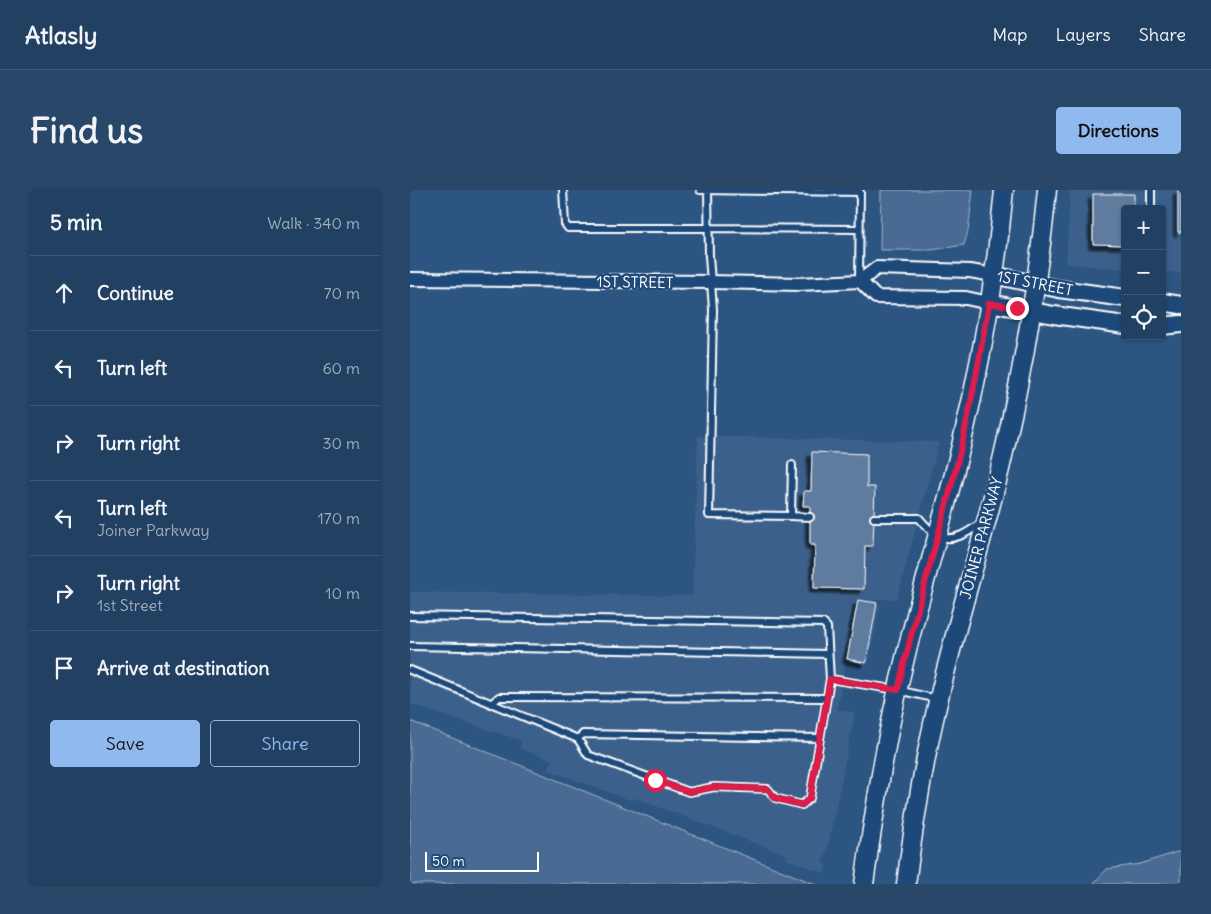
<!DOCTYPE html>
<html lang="en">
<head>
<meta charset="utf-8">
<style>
	:root { --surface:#214062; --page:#294768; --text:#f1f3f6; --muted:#a2afbe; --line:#3e5977; --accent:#90b9f0 }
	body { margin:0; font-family:Delius,sans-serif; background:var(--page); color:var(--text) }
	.controls { position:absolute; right:15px; top:15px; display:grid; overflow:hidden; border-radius:5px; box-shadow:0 1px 4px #0004 }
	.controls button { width:45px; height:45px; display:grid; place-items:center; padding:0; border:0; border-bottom:1px solid var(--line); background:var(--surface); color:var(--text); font:25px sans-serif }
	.scale { position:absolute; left:15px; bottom:12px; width:114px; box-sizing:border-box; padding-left:5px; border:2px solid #fff; border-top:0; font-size:14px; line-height:18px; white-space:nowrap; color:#fff; -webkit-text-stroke:4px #1f4a7a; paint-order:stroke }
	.stop { position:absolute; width:15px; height:15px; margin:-11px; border:4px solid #e11d48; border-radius:50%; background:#fff }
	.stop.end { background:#e11d48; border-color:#fff; box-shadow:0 1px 5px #0008 }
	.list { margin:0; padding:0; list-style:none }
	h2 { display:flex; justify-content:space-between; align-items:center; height:65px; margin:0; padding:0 20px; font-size:21px }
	h2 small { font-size:16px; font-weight:400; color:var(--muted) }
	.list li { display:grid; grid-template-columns:32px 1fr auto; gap:15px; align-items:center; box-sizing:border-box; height:75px; padding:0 20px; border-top:1px solid var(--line) }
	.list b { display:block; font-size:19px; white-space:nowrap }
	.list p { margin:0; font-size:16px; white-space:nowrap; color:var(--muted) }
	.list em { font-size:16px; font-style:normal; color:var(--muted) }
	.actions { display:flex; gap:10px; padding:15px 20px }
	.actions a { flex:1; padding:11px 0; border:1px solid var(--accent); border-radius:5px; text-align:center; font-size:18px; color:var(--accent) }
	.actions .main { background:var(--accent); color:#111 }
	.icon { flex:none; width:28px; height:28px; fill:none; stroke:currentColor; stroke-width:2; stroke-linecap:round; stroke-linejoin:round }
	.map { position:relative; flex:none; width:771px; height:694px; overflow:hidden; border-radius:5px }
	header { display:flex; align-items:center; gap:30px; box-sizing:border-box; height:70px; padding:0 25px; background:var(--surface); border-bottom:1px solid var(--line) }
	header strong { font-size:24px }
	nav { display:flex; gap:28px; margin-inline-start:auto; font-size:18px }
	.intro { display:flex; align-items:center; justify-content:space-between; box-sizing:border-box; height:120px; padding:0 30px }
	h1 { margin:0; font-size:35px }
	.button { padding:12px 22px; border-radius:5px; background:var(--accent); color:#111; font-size:18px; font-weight:700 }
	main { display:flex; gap:30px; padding:0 30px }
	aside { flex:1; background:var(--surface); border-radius:5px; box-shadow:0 1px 4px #0004 }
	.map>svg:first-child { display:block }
</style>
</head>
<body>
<header>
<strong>Atlasly</strong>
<nav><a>Map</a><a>Layers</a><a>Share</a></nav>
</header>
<div class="intro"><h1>Find us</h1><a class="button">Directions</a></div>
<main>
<aside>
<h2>5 min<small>Walk · 340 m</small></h2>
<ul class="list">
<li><svg class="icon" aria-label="ahead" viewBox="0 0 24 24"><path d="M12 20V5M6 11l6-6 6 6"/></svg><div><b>Continue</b></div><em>70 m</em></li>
<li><svg class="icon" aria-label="left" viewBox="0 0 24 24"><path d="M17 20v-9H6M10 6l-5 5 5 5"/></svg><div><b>Turn left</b></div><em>60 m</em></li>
<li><svg class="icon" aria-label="right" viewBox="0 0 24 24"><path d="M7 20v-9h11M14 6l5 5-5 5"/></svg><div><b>Turn right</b></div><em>30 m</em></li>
<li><svg class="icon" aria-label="left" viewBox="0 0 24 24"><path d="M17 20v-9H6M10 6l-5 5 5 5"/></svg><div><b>Turn left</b><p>Joiner Parkway</p></div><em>170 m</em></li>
<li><svg class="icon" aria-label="right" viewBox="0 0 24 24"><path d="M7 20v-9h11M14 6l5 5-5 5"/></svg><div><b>Turn right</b><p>1st Street</p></div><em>10 m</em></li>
<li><svg class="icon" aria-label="arrive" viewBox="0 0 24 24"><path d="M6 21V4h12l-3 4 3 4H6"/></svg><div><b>Arrive at destination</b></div></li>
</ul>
<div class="actions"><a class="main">Save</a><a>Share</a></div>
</aside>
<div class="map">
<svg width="771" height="694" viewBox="0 0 771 694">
	<defs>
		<filter id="shadow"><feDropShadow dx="-4.5" dy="4.5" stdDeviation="1" flood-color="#0009"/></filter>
	</defs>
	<rect width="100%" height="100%" fill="#2c5582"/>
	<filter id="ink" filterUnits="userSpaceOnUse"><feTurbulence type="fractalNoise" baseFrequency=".02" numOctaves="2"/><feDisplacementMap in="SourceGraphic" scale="10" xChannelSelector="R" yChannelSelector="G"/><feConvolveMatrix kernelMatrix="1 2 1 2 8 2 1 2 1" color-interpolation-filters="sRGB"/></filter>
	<g filter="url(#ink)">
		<!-- built -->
		<path fill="#3b618b" d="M660,0H771V83L752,82V19H715V79L656,74Z
			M288,246L529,252L487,409H467L466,415L470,416L458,475L436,471L427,519L445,523L417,661L412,673L417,675L414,683L376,669L377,665L224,608L222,611L138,580L142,570L109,558L112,551L0,514V402L282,406Z"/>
		<!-- green -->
		<path fill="#486b92" stroke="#a4b5c8" d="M471,0H563L558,41L554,55L521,60H470Z
			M0,531L405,694H0Z
			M767,662L771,663V694H683L697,679L730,674Z"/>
		<!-- building -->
		<path fill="#5e7c9f" stroke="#fff" filter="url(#shadow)" d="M768,0H771V42H768Z
			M683,4H724V19H715V55L683,54Z
			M402,262L457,264V297H465L463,356H455L454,399L404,398L405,355H400V316H393L394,301H401Z
			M448,410L467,413L456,473L437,469Z"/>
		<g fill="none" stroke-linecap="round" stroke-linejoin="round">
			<!-- service casing -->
			<g stroke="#fff" stroke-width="10">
				<path id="service" d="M153,0L155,34L158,38H298L449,39
					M290,0L450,2L449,90
					M298,0L299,66L303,119L299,325L381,326L382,275
					M741,19V0
					M381,326L400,327
					M464,328H509C514,334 520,341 527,345C542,354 559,342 571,333
					M0,426L413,433L417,437L420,489L400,608L392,615L365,608L358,599L304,597L279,602L178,565L168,549L0,480
					M0,456L418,464
					M420,489L488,500L527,509
					M81,514L89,507L416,508
					M168,549L173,544L410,548"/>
			</g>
			<!-- minor casing -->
			<g stroke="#fff" stroke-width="16">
				<path id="minor" d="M0,89L300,92L389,94L450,91L467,78L560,81L583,85
					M450,91L466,107L556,108L579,113"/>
			</g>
			<!-- tertiary casing -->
			<g stroke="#fff" stroke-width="20">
				<path id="tertiary" d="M583,85L649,99L715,108
					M752,112L771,115
					M579,113L644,125L715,135
					M752,136L771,134"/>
			</g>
			<!-- secondary casing -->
			<g stroke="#fff" stroke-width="21">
				<path id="secondary" d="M454,694C465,617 477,540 496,464C513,395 534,326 551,256C571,174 586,85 594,0
					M496,694C504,632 514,569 529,508C547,431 571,356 590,279C612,187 628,94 637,0"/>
			</g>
			<!-- service -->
			<use href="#service" stroke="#1f4a7a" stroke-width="6"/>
			<!-- minor -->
			<use href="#minor" stroke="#1f4a7a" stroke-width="12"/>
			<!-- tertiary -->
			<use href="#tertiary" stroke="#1f4a7a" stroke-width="16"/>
			<!-- secondary -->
			<use href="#secondary" stroke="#1f4a7a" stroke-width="18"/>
		</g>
	</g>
	<g fill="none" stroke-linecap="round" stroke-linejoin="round" filter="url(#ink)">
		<!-- route -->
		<path stroke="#e11d48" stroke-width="6" d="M245,590L279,602L304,597L358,599L365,608L392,615L400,608L420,489L488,500C506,419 531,339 551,258C562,210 571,161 579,113L607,118"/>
	</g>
	<g text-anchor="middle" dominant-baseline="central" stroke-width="5" stroke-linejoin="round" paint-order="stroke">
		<!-- street labels -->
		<g font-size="15" fill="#fff" stroke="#1f4a7a">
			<text transform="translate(225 92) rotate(1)">1ST STREET</text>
			<text transform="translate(625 93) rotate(11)">1ST STREET</text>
			<text transform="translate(571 348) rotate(-75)">JOINER PARKWAY</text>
		</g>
	</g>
</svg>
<div class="controls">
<button>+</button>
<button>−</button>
<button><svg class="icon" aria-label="locate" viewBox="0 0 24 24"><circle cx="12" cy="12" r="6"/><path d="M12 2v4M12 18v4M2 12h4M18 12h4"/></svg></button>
</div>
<div class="scale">50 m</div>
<div class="stop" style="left:245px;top:590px"></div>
<div class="stop end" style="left:607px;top:118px"></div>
</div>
</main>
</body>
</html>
